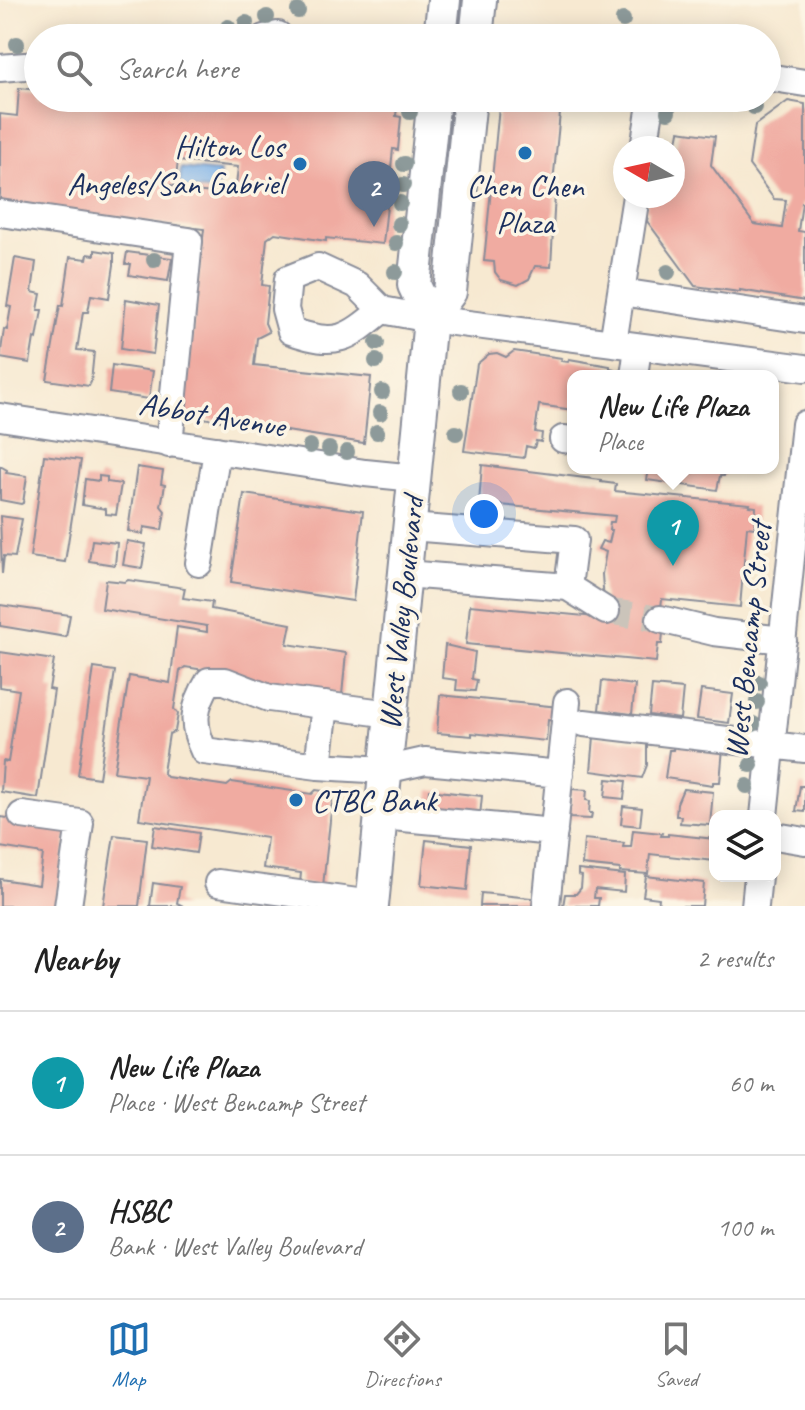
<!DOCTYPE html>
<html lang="en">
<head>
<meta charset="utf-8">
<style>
	:root { --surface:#fff; --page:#f6f6f6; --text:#222; --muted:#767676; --line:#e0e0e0; --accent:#1f6fb2 }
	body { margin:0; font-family:Caveat,sans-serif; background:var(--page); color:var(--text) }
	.controls { position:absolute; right:24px; bottom:24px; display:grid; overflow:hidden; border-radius:16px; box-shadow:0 4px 20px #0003 }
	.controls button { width:72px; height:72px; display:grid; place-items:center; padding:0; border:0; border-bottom:2px solid var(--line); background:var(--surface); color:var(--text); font:40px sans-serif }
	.compass { position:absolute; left:613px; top:136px; width:72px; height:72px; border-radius:50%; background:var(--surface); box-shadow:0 4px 20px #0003; rotate:279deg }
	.you { position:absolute; left:484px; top:514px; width:28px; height:28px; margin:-20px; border:6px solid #fff; border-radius:50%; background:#1a73e8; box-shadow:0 0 0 12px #1a73e833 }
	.badge { display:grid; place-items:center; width:52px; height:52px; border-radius:50%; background:var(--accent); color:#fff; font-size:26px; font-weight:700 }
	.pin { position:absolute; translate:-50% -66px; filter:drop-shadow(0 2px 4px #0008) }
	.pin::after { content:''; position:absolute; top:42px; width:28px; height:24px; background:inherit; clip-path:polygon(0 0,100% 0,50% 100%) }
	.popup { position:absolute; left:567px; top:370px; width:212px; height:104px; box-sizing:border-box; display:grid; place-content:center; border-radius:16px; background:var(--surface); filter:drop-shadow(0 2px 6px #0005); font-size:26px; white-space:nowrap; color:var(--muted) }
	.popup b { font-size:30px; color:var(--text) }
	.popup::after { content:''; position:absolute; left:50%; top:100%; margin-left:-16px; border:16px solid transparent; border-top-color:var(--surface) }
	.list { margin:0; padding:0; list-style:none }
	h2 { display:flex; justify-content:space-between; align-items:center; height:104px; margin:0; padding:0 32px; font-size:34px }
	h2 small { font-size:26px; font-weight:400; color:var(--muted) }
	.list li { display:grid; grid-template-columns:52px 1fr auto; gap:24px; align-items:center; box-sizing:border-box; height:144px; padding:0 32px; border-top:2px solid var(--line) }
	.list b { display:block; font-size:30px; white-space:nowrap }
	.list p { margin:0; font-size:26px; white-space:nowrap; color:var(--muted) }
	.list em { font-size:26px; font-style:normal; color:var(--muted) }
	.icon { flex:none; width:44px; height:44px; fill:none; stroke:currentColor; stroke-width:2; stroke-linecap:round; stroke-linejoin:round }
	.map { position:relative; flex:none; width:805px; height:906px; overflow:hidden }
	.search { position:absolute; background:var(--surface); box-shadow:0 4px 20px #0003; left:24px; right:24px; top:24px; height:88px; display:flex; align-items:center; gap:20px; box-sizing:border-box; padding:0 28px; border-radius:44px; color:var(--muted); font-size:30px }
	.sheet { height:392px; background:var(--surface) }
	nav { display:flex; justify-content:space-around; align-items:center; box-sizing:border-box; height:112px; border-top:2px solid var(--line); background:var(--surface); font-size:22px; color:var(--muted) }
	nav a { display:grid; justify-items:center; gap:4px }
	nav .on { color:var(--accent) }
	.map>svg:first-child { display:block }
</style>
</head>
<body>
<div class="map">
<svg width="805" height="906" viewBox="0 0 805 906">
	<rect width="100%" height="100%" fill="#fcf5e5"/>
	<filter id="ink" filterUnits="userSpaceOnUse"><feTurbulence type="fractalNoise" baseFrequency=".0125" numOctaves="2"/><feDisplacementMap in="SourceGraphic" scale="16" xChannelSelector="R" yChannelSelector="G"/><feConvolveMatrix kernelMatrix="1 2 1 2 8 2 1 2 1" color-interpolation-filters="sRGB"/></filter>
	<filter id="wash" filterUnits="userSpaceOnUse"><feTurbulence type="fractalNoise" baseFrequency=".006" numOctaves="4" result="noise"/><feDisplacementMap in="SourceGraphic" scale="32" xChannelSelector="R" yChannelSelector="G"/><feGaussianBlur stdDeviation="1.8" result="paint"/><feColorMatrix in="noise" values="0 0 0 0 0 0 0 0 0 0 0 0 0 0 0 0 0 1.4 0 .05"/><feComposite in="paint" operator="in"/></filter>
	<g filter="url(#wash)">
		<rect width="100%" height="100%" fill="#f7e9d1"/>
		<!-- water -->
		<path fill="#7ab0e9" stroke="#4a70a4" stroke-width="2" d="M181,168L220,172L217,191L179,188Z"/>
		<g id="blocks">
			<!-- building -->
			<path fill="#f0aba1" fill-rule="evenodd" d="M19,88L38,90V98H110V101L126,98H398L396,116L401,117L398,150L393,149L383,244L326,238V241L275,233L267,239L262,285L269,286L265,323L269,332L257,338L254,365L371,377L364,443L183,415L204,229L0,204V114L17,116ZM178,161L238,167L235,195L171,189V185L175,186Z
				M514,98H547L551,113H560L552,193H555L551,267L535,266L529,279L518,285L501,280L495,272L494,262L484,261L499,107L510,109Z
				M788,101L805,104V203H802L798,231L805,232V301L740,290V292L695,286L647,221L649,210H646L648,199H650L651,196H673V164L679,131L715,136L711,165L754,224L782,228L786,200L774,199L749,165L755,125Z
				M95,250L114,253V265L109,298L91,295L88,312H83L77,350L94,352L91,382L89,386L47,380L60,305L63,306L70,257L87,259L88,254L95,255Z
				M127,252L172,258L168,281L129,275L131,264H125Z
				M15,258L36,262L32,292L41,294L38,310H42L37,339L34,338L30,363L0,358L4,329L7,330L11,307L7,306Z
				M126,299L159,305L153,354L121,349Z
				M514,351L562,358L561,361L568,362L569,359L610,366V368L614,369L613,372L619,373V376H573V410L539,405L535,432L542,433L541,442L536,441L534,448L526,446L524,458L464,451L477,364L489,354L497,353L506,357Z
				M112,365L153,371L149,399L109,393Z
				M44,455L81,460L65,562L30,557Z
				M482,465L601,480V482L616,484L615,491L750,504L749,506L756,507L755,528L747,527L740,607L662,599L658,632H663L662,644H658L656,662L466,644L470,605L605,618L602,574L606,552L598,549L602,541L609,543L612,530H609L610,522H614L615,516L479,503Z
				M0,466L7,470L6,473L27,476L23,503L21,504L0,500Z
				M137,467L163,471L161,484L165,485L161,506L165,511L162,530L144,527L143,534L128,531Z
				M649,468H726L724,476H720L717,490L647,480Z
				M99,476L107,477V482L121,484L116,515L106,514V509L82,505L85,479L99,481Z
				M244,494L363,511L353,601L231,582Z
				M0,516L22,519L15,557L4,556L2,574Z
				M92,540L117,543L115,565L89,561Z
				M127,541L146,544L142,568L123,565Z
				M106,580L125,582L128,580L185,588L183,598L212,602L211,609L291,624L287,644L346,653L342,695L248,681L244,676L185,667L180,671L174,709L178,714L175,731L169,734L163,772L167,777L227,786L232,782L312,794L316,790L330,792L332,802L323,886L300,883L301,873L263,868L267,838L139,819L146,776L114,772L129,676L170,683L177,627L207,632V626L102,609Z
				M0,605L70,615L66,637L0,626Z
				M445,645L475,652L472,679L477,680L475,691L456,690L457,680L442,678Z
				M0,652L54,660L49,689L54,690L38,798L1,792L3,761L8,762L19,690L0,687Z
				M94,668L115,671L99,778L78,775Z
				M602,681L635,685L632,714L599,710Z
				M652,686L683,689L680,719L649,715Z
				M701,690L733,694L729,723L697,719Z
				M440,695L559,707L557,721L548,720L546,741L472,733V736L437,733Z
				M594,737L647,742V765L642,778L591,771Z
				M674,744L723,748L720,782H713V785L665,778L669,750H673Z
				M607,779L626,781L624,799L605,797Z
				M800,786H805V812L796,811Z
				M572,789L587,790L586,800L590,801L589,813H592L591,819L569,818Z
				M683,789L713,792L710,825L680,823L681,816H676L677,803Z
				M429,790L482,796L480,816L427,811Z
				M623,806L642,808L640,826L621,824Z
				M1,817L68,827L56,906H0V879L39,885L43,854L0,847Z
				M155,826L199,833L196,853L152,846Z
				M633,830L662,833L661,836H668V834L715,839L714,861L650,854L648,874L620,872V869L582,865L584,839L624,843L623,847H631Z
				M114,835L147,839L139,906H103Z
				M426,840L471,845L467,890L421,885Z
				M578,870L625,875L624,892L595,889L594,898H599L598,906H563L565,894H576L581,888L582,876L578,875Z
				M646,876L704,883L702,906H658L659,898L643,896Z
				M153,883L180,887L177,903L183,906H150Z
				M481,893L540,899L539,906H480Z"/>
		</g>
	</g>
	<g filter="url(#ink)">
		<use href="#blocks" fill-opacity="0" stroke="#898c98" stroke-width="2"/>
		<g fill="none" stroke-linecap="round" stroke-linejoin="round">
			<!-- minor-tunnel -->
			<path stroke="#cbc4ba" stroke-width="26" stroke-dasharray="26 13" stroke-linecap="butt" d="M606,611L660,619"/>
			<!-- minor casing -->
			<g stroke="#898c98" stroke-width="30">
				<path id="minor" d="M264,38L278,35
					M0,68L38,65
					M767,77L805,83
					M644,148L652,98
					M0,213L189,241L169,444
					M621,292L805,320
					M382,310C347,339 337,347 291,331L285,309L288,279L318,267L357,285L382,310L430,319L805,368
					M613,343L636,196
					M634,376L638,348
					M0,417L365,473L415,478
					M563,439L573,440
					M199,563L217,450
					M405,574L568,587L574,540L410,527
					M568,587L606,611
					M660,619L714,632L783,640
					M391,714L269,698L225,681H209C193,707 191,724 204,751L318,766L385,770L425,761L560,774
					M584,723L805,749
					M318,766L325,705
					M22,815L80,823L68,906
					M381,816L554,832
					M764,816L805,424
					M775,836L805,841
					M218,883L372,904
					M546,906L567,702
					M755,906L758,876"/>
			</g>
			<!-- major casing -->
			<g stroke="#898c98" stroke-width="36">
				<path id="major" d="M440,38L444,0
					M476,38L480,0
					M430,319L450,292L470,98
					M372,906L430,319L414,285L434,98"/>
			</g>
			<!-- minor -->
			<use href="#minor" stroke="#fff" stroke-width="26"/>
			<!-- major -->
			<use href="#major" stroke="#fff" stroke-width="32"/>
		</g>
		<!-- trees -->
		<g fill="#8d9a9a">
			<circle cx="298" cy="11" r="8"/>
			<circle cx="267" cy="17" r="8"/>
			<circle cx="623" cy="20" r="8"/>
			<circle cx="246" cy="23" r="8"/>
			<circle cx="228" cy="27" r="8"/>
			<circle cx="17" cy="44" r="8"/>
			<circle cx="754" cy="107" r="8"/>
			<circle cx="410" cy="112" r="8"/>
			<circle cx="668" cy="112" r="8"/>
			<circle cx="404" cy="164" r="8"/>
			<circle cx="403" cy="185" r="8"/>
			<circle cx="400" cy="203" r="8"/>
			<circle cx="399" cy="224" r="8"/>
			<circle cx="396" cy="243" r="8"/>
			<circle cx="154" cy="260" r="8"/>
			<circle cx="395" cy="272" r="8"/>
			<circle cx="668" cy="272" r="8"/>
			<circle cx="377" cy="343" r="8"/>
			<circle cx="376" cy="361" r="8"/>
			<circle cx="461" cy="391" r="8"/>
			<circle cx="382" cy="392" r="8"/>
			<circle cx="380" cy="413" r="8"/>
			<circle cx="377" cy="432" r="8"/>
			<circle cx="456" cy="433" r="8"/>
			<circle cx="310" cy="446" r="8"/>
			<circle cx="329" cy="449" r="8"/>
			<circle cx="347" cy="452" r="8"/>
			<circle cx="759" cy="683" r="8"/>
			<circle cx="757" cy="702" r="8"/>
			<circle cx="753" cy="724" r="8"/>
			<circle cx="751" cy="765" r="8"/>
			<circle cx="747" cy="786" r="8"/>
		</g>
	</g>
	<!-- markers -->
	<g fill="#1f6fb2" stroke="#fcf5e5" stroke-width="3">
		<circle cx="525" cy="153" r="8"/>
		<circle cx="300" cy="164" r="8"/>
		<circle cx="296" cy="800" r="8"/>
	</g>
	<g text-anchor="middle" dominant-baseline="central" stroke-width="7" stroke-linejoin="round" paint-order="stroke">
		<!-- poi labels -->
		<g font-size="32" fill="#1b2f5e" stroke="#fcf5e5" text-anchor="end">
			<text x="284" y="146">Hilton Los<tspan x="284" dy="37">Angeles/San Gabriel</tspan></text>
			<text x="525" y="185" text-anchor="middle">Chen Chen<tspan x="525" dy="37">Plaza</tspan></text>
			<text x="312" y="800" text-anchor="start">CTBC Bank</text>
		</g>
		<!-- street labels -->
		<g font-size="32" fill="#1b2f5e" stroke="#fcf5e5">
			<text transform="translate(212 415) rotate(9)">Abbot Avenue</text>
			<text transform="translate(401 613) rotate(-84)">West Valley Boulevard</text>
			<text transform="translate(748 640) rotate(-84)">West Bencamp Street</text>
		</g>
	</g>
</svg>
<div class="controls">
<button><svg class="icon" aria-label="layers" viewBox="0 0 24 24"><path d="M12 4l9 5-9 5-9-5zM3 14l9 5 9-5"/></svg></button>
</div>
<svg class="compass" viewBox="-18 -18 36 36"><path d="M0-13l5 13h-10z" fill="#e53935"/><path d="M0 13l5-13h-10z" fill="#767676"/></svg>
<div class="you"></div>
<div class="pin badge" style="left:673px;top:566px;background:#0f9aa8">1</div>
<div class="popup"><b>New Life Plaza</b>Place</div>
<div class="pin badge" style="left:374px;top:227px;background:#5c6f8a">2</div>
<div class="search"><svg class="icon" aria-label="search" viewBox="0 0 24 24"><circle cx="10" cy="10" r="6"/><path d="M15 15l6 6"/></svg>Search here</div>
</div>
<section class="sheet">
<h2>Nearby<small>2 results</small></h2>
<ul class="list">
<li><span class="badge" style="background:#0f9aa8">1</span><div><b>New Life Plaza</b><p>Place · West Bencamp Street</p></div><em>60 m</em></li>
<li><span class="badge" style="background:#5c6f8a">2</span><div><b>HSBC</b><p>Bank · West Valley Boulevard</p></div><em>100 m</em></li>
</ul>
</section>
<nav>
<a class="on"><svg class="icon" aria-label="map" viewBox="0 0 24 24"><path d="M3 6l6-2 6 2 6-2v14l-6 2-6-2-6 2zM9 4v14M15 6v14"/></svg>Map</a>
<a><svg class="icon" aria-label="directions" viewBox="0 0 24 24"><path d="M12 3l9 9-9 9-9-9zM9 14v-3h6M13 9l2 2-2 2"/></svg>Directions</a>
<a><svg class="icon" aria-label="saved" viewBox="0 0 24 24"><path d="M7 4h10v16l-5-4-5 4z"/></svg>Saved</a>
</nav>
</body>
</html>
